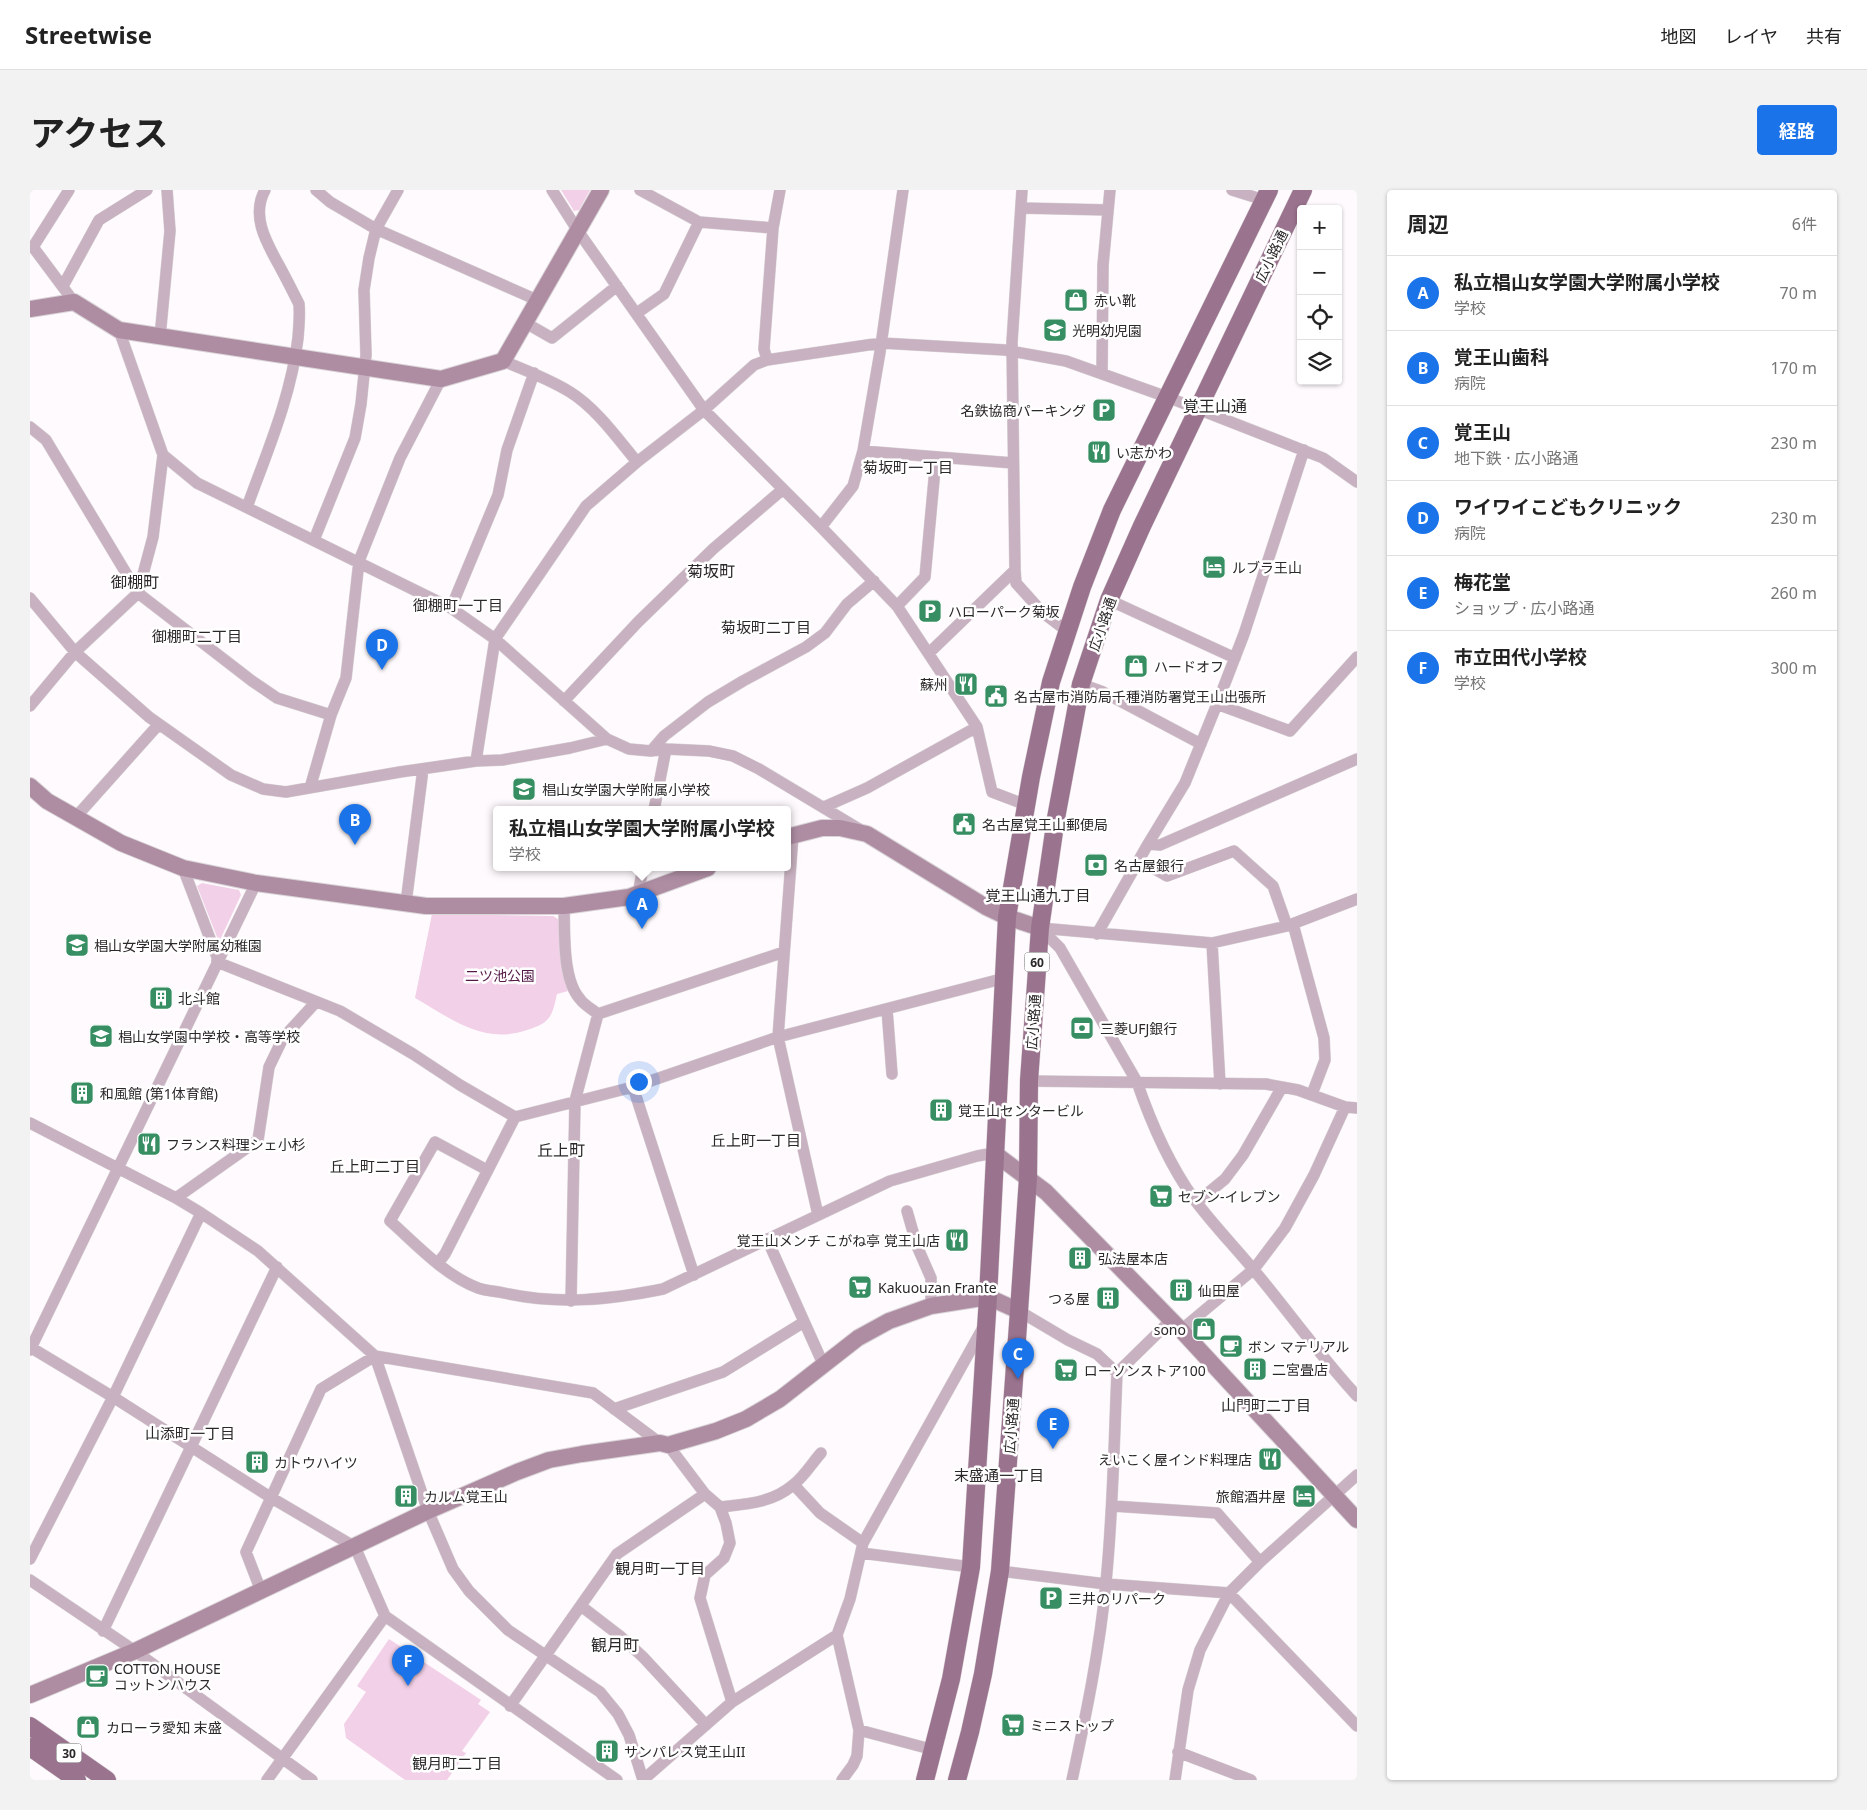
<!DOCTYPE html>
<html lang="ja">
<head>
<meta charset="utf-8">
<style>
	:root { --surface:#fff; --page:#f2f2f2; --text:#222; --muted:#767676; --line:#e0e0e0; --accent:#1a73e8 }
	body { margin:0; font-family:"Noto Sans","Noto Sans JP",sans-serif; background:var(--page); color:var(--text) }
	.controls { position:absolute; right:15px; top:15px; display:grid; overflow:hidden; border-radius:5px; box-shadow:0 1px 4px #0004 }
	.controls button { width:45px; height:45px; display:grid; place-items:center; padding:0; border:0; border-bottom:1px solid var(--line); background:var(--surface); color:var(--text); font:25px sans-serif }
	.you { position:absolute; left:608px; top:891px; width:18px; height:18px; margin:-12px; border:4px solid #fff; border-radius:50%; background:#1a73e8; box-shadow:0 0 0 8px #1a73e833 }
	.badge { display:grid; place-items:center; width:32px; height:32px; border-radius:50%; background:var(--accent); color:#fff; font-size:16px; font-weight:700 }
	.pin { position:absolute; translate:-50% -41px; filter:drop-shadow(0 1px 2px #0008) }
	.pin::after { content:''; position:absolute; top:26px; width:18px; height:15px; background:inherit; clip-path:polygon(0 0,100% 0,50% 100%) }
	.popup { position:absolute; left:463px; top:616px; width:298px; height:65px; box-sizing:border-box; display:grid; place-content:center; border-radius:5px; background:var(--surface); filter:drop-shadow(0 1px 4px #0005); font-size:16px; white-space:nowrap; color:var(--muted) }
	.popup b { font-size:19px; color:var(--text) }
	.popup::after { content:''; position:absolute; left:50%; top:100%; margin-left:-10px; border:10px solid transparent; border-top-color:var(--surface) }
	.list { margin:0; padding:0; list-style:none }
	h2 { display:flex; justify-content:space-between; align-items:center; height:65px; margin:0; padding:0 20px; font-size:21px }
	h2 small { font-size:16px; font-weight:400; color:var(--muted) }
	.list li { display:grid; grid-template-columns:32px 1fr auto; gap:15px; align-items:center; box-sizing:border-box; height:75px; padding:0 20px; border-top:1px solid var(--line) }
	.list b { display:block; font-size:19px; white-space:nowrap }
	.list p { margin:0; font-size:16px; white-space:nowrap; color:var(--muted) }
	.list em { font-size:16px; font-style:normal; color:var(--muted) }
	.icon { flex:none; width:28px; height:28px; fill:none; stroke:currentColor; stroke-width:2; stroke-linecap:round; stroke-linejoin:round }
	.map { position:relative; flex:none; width:1327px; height:1590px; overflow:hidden; border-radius:5px }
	header { display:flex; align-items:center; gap:30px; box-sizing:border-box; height:70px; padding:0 25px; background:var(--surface); border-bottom:1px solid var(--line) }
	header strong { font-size:24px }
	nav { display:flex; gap:28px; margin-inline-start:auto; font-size:18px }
	.intro { display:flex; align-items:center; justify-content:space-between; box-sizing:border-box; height:120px; padding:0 30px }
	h1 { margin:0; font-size:35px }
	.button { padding:12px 22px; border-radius:5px; background:var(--accent); color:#fff; font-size:18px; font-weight:700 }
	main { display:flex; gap:30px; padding:0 30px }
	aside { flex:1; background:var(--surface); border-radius:5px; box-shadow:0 1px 4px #0004 }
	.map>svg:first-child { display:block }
</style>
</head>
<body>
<header>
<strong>Streetwise</strong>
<nav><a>地図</a><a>レイヤ</a><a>共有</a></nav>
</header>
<div class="intro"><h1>アクセス</h1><a class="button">経路</a></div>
<main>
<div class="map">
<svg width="1327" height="1590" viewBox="0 0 1327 1590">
	<rect width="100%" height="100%" fill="#fffafd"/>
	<!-- green -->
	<path fill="#f2d0e7" d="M531,0H560L549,20L544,21Z
		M172,693L209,700L211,705L189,752L167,696Z
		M402,724L523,726L528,729L530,737L532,782L538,801L527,804C522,827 520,833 497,840C453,855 422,829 385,808Z
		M359,1449L451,1510L448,1514L460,1522L432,1561L436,1563L417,1590H375L316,1548L314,1534L336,1502L327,1496Z"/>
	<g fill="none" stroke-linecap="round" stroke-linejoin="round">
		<!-- street casing -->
		<g stroke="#d9d4d7" stroke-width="12">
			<path id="street" d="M286,0L300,12L346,39L507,110
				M522,0L548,41L674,220L791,337L867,416L947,537L962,602L996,615
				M610,0L669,32L743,38
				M1202,0L1234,10
				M991,18L1078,20
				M0,57H3L44,112
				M3,57L39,0
				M33,96L69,30L117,0
				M607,123L634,104L669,32
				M494,132L522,148L587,96
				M89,140L133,265L167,293L421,418L465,449L577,549L599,559L621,561L636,559L679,561L703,566L729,579L829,639
				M130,147L140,41L137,0
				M737,170L734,159L743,38L750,0
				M473,171C495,180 519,189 540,202C566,218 588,249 607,272
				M1072,183L1073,75L1080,0
				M0,237L16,250L108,403L222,491L247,508L301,525
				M833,261L983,273
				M217,317C237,262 261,207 268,148C269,136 270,125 269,114C263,102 257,90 251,79C238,55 220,27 235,0
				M791,337L823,296L833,261L850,162L873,0
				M284,350L325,248L331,214L336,165L334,100L339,68L346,39L368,0
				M985,380L986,393L1012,422L1037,441
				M0,408L45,462L119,527L201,585L233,599L256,602L370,582L446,571L472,570L540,558L577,549
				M1079,410L1205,468
				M867,416L895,387L906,268
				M421,418L468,305L477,260L504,183
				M899,463L985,380L982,152L992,0
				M1051,494L1073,502L1171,554
				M534,511L608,432L683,359L752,300
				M1187,514L1260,541L1327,467
				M0,516L45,462L108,403L123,347L133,265
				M621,561L634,546L678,512L713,491L776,457L795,443L817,414L844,391
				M446,571L465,449L556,316L607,272L674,220L724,175L737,170L851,153L975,160L1036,171L1137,207L1293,268L1327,292
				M280,598L301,525L316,488L329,371L370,268L411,189
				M794,617L837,598L947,537
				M624,620L636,559
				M45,628L129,534
				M763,645L748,847L788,1025
				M1118,654L1130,655L1327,569
				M1109,670L1137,686L1204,661L1243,696L1257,736
				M153,678L187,767V772L310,821L383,864L430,895L485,927L603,897L748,847L975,788
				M608,704L613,678
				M376,713L393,579
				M534,716C535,742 532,789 550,809C554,815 562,819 568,824
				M1263,734L1294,848L1295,870L1282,904
				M1010,738L1030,758L1107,892C1121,933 1139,974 1164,1009C1184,1036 1207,1059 1228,1085C1261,1125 1292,1168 1327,1206
				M1010,738L1182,753L1257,736L1327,709
				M1067,744L1118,654L1155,593L1187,514L1214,444L1274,260
				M1182,753L1190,894
				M857,819L862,884
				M999,891L1236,894L1268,900L1315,917L1327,918
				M603,897L664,1085
				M0,933L146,1008L171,1023L228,1061L345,1166L398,1321L423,1379L439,1401L478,1440L570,1502L588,1524L599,1545L613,1590
				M457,980L405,952L360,1031C386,1054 414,1085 448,1098C456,1101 465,1101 474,1103C529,1115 578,1110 633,1099L860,991L947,966L964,963
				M146,1008L228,950L239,877L253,848L286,812
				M1167,1012L1195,989L1213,965L1252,897
				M877,1021L887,1056L901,1088V1116
				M737,1049L794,1176
				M408,1073L415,1064L485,927
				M541,1111L545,911L568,824L754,762
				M989,1121L1038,1150L1067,1164L1087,1183
				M1151,1140L1224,1079L1255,1038L1284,985L1315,917
				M0,1157L83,1207L240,1307L325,1357L355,1426L587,1590
				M0,1160L226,693
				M584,1219L693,1182L774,1132
				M638,1255L675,1304L690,1317L696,1333L700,1353L694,1368L675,1385L670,1408L702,1512
				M764,1295L790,1323L833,1353
				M1083,1316L1187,1323L1230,1372
				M690,1317C717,1314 742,1313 763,1295C774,1287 782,1273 791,1263
				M831,1363L941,1377
				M0,1369L83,1207L171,1023
				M970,1381L1076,1394L1199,1403L1327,1536
				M0,1390L105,1461L282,1590
				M231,1401L216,1362L291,1199L345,1166L563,1203L630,1253
				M551,1416L590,1446L613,1467L676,1535
				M73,1441L247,1077
				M480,1516L587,1364L675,1304
				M829,1540L904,1560
				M1148,1562L1221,1590
				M237,1590L355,1426
				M613,1590L702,1512L807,1445
				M812,1590L823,1575L827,1566L829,1540L807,1445L820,1409L833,1353L954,1136
				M1042,1590C1056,1525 1070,1458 1076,1392C1083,1322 1084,1253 1087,1183L1141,1130
				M1145,1590L1158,1500L1170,1460L1199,1403L1230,1372L1327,1285"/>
		</g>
		<!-- secondary casing -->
		<g stroke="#d9d4d7" stroke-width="18">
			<path id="secondary" d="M0,119L44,112L89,140L411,189L473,171L571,0
				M0,596L17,611L91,653L153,678L226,693L396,716H534L599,707L678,678
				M757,647L792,638H810L837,644L956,717L977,727L1010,738
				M964,963L1016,1002L1151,1140L1327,1330
				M0,1505L105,1461L398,1321L487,1282L519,1270L552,1264L630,1253L638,1255L686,1241L716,1229L750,1209L828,1148L859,1131L901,1116L958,1107L989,1121"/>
		</g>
		<!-- primary casing -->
		<g stroke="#d9d4d7" stroke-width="19">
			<path id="primary" d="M0,1536L77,1590
				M0,1557L47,1590
				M895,1590L921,1489L941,1377L958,1107L977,727L1001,587L1021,492L1052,397L1082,320L1239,0
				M927,1590L940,1542L953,1484L970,1381L989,1121L998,988L999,891L1010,738L1026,628L1051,494L1079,410L1112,336L1273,0"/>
		</g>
		<!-- street -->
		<use href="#street" stroke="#c8b1c0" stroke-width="11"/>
		<!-- secondary -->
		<use href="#secondary" stroke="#ae8da3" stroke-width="16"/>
		<!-- primary -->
		<use href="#primary" stroke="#9a738e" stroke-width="18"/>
	</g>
	<!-- icons -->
	<defs>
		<g id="shop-square" transform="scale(1.25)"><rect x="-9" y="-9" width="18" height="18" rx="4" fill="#378e62" stroke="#fff"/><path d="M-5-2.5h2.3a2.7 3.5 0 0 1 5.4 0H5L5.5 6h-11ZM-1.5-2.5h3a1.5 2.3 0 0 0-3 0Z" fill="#fff"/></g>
		<g id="school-square" transform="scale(1.25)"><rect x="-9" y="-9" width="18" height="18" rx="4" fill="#378e62" stroke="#fff"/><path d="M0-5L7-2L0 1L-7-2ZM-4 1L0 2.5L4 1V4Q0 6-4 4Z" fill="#fff"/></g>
		<g id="parking-square" transform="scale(1.25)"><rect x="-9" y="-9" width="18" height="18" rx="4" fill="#378e62" stroke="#fff"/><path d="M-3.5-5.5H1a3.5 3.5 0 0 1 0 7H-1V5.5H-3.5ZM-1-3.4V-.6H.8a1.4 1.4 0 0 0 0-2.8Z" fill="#fff"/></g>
		<g id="restaurant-square" transform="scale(1.25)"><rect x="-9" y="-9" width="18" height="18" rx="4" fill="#378e62" stroke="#fff"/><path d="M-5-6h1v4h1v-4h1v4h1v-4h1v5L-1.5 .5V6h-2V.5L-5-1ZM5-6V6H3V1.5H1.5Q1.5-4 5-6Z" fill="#fff"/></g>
		<g id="hotel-square" transform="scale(1.25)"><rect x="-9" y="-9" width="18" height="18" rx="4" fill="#378e62" stroke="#fff"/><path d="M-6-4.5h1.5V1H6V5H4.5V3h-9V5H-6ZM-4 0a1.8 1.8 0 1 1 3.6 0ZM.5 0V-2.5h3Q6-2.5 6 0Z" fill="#fff"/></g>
		<g id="civic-square" transform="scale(1.25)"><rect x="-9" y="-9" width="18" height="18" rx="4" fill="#378e62" stroke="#fff"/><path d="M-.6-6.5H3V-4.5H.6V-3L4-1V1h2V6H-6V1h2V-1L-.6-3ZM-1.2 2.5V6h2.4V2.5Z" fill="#fff"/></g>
		<g id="bank-square" transform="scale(1.25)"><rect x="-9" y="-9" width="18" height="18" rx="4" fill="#378e62" stroke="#fff"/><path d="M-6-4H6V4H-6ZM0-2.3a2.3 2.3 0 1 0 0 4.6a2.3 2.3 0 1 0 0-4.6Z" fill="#fff"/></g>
		<g id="building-square" transform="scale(1.25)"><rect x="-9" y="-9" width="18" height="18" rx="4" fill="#378e62" stroke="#fff"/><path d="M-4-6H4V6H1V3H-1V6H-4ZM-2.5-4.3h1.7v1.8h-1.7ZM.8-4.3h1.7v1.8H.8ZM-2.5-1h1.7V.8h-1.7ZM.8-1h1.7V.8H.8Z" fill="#fff"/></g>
		<g id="supermarket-square" transform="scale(1.25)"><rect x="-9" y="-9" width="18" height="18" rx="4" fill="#378e62" stroke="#fff"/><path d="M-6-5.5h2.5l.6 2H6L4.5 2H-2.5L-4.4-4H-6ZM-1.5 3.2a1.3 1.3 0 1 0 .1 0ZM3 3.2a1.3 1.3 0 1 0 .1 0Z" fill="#fff"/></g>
		<g id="cafe-square" transform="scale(1.25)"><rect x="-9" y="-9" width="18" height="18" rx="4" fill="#378e62" stroke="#fff"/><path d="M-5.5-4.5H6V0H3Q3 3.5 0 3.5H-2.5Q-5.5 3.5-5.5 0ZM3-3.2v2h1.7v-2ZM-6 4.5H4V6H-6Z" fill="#fff"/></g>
	</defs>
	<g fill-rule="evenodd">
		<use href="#shop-square" x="1046" y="110"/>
		<use href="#school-square" x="1025" y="140"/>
		<use href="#parking-square" x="1074" y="220"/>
		<use href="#restaurant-square" x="1069" y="262"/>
		<use href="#hotel-square" x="1184" y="377"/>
		<use href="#parking-square" x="900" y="421"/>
		<use href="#shop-square" x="1106" y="476"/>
		<use href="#restaurant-square" x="936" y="494"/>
		<use href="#civic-square" x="966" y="506"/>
		<use href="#school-square" x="494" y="599"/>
		<use href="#civic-square" x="934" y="634"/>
		<use href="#bank-square" x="1066" y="675"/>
		<use href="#school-square" x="47" y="755"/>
		<use href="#building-square" x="131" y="808"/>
		<use href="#bank-square" x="1052" y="838"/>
		<use href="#school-square" x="71" y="846"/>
		<use href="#building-square" x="52" y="903"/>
		<use href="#building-square" x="911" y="920"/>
		<use href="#restaurant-square" x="119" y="954"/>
		<use href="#supermarket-square" x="1131" y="1006"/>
		<use href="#restaurant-square" x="927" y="1050"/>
		<use href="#building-square" x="1050" y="1068"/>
		<use href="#supermarket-square" x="830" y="1097"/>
		<use href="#building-square" x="1151" y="1100"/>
		<use href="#building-square" x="1078" y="1108"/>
		<use href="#shop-square" x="1174" y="1139"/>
		<use href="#cafe-square" x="1201" y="1156"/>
		<use href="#building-square" x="1225" y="1179"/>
		<use href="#supermarket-square" x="1036" y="1180"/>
		<use href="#restaurant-square" x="1240" y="1269"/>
		<use href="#building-square" x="227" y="1272"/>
		<use href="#building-square" x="376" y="1306"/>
		<use href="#hotel-square" x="1274" y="1306"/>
		<use href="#parking-square" x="1021" y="1408"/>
		<use href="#cafe-square" x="67" y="1486"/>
		<use href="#supermarket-square" x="983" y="1535"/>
		<use href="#shop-square" x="58" y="1537"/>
		<use href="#building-square" x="577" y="1561"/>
	</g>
	<g text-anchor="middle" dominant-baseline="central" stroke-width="5" stroke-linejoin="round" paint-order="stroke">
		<!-- shield labels -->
		<g fill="#fff" stroke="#6b686a" stroke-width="1">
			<rect x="994.5" y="762.5" width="25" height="19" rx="4"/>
			<rect x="26.5" y="1553.5" width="25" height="19" rx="4"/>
		</g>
		<g font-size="12" font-weight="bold" fill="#2b282a">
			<text x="1007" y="772">60</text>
			<text x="39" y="1563">30</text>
		</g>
		<!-- street labels -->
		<g font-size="14" fill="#2b282a" stroke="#fff">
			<text transform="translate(1241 66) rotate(-64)">広小路通</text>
			<text transform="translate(1072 434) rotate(-71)">広小路通</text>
			<text transform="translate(1003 832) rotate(-86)">広小路通</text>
			<text transform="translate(981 1236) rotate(-86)">広小路通</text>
		</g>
		<!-- poi labels -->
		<g font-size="14" fill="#2b282a" stroke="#fff" text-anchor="start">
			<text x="1064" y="110">赤い靴</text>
			<text x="1042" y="140">光明幼児園</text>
			<text x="1056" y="220" text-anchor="end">名鉄協商パーキング</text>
			<text x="1086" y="262">い志かわ</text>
			<text x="1202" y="377">ルブラ王山</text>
			<text x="918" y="421">ハローパーク菊坂</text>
			<text x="1124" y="476">ハードオフ</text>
			<text x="918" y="494" text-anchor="end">蘇州</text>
			<text x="984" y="506">名古屋市消防局千種消防署覚王山出張所</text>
			<text x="512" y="599">椙山女学園大学附属小学校</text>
			<text x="952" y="634">名古屋覚王山郵便局</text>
			<text x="1084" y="675">名古屋銀行</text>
			<text x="64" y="755">椙山女学園大学附属幼稚園</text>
			<text x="148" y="808">北斗館</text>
			<text x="1070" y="838">三菱UFJ銀行</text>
			<text x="88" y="846">椙山女学園中学校・高等学校</text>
			<text x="70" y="903">和風館 (第1体育館)</text>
			<text x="928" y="920">覚王山センタービル</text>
			<text x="136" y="954">フランス料理シェ小杉</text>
			<text x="1148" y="1006">セブン-イレブン</text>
			<text x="910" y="1050" text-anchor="end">覚王山メンチ こがね亭 覚王山店</text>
			<text x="1068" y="1068">弘法屋本店</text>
			<text x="848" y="1097">Kakuouzan Frante</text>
			<text x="1168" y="1100">仙田屋</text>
			<text x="1060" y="1108" text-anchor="end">つる屋</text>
			<text x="1156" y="1139" text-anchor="end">sono</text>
			<text x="1218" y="1156">ボン マテリアル</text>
			<text x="1242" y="1179">二宮畳店</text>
			<text x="1054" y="1180">ローソンストア100</text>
			<text x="1222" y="1269" text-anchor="end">えいこく屋インド料理店</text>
			<text x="244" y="1272">カトウハイツ</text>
			<text x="394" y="1306">カルム覚王山</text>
			<text x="1256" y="1306" text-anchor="end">旅館酒井屋</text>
			<text x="1038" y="1408">三井のリパーク</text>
			<text x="84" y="1478">COTTON HOUSE<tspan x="84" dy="16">コットンハウス</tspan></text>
			<text x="1000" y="1535">ミニストップ</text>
			<text x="76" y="1537">カローラ愛知 末盛</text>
			<text x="594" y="1561">サンパレス覚王山II</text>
		</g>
		<!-- park labels -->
		<g font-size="14" fill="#551a47" stroke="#fff">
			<text x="470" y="785">二ツ池公園</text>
		</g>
		<!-- neighbourhood labels -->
		<g font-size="15" fill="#2b282a" stroke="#fff">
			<text x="878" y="277">菊坂町一丁目</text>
			<text x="428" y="415">御棚町一丁目</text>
			<text x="736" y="437">菊坂町二丁目</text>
			<text x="167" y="446">御棚町二丁目</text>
			<text x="1008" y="705">覚王山通九丁目</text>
			<text x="726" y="950">丘上町一丁目</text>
			<text x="345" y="976">丘上町二丁目</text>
			<text x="1236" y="1215">山門町二丁目</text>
			<text x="160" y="1243">山添町一丁目</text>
			<text x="969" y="1285">末盛通一丁目</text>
			<text x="630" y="1378">観月町一丁目</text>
			<text x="427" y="1573">観月町二丁目</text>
		</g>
		<!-- quarter labels -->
		<g font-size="16" fill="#2b282a" stroke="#fff">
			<text x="1185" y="216">覚王山通</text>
			<text x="681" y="381">菊坂町</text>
			<text x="105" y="392">御棚町</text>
			<text x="531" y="960">丘上町</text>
			<text x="585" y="1455">観月町</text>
		</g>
	</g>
</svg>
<div class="controls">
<button>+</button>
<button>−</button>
<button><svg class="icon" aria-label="locate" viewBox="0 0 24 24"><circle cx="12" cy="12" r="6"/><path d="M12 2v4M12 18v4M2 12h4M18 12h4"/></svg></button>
<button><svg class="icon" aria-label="layers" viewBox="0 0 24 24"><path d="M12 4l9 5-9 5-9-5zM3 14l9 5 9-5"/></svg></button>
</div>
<div class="you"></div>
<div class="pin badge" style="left:612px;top:739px">A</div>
<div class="popup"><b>私立椙山女学園大学附属小学校</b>学校</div>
<div class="pin badge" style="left:325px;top:655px">B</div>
<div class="pin badge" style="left:988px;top:1189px">C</div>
<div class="pin badge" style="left:352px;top:480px">D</div>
<div class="pin badge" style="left:1023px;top:1259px">E</div>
<div class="pin badge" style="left:378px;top:1496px">F</div>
</div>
<aside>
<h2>周辺<small>6件</small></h2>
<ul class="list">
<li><span class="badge">A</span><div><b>私立椙山女学園大学附属小学校</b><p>学校</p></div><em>70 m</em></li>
<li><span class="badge">B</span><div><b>覚王山歯科</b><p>病院</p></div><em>170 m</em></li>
<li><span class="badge">C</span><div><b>覚王山</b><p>地下鉄 · 広小路通</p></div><em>230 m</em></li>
<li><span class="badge">D</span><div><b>ワイワイこどもクリニック</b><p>病院</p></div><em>230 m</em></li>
<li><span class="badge">E</span><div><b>梅花堂</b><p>ショップ · 広小路通</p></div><em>260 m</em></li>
<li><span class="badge">F</span><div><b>市立田代小学校</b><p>学校</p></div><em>300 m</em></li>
</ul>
</aside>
</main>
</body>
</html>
